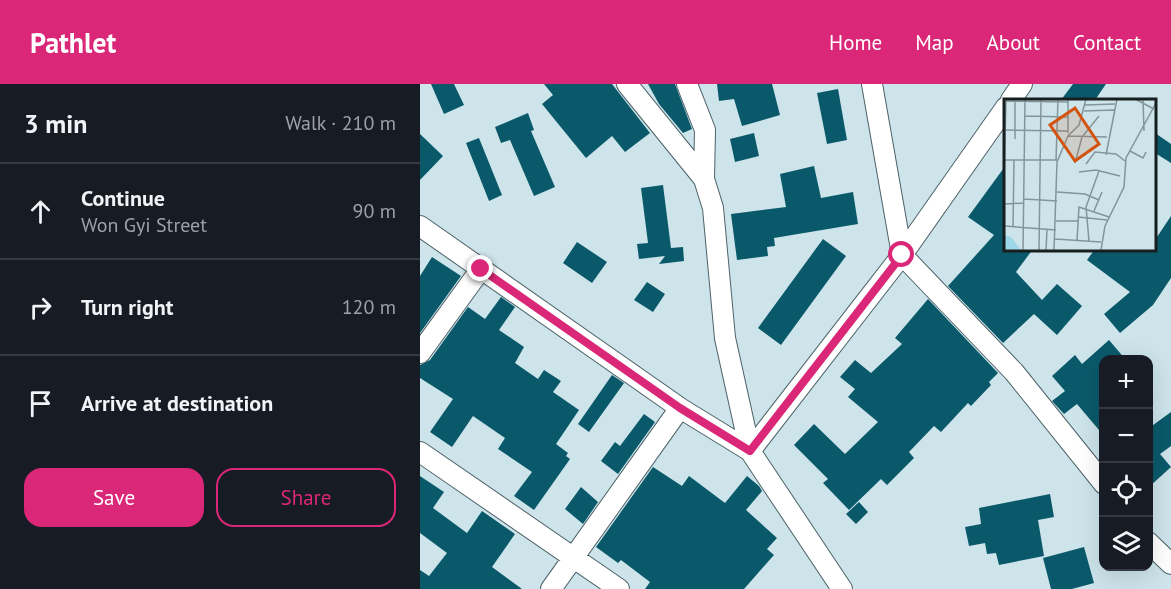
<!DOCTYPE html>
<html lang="en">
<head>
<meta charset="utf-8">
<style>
	:root { --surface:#171b24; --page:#20242c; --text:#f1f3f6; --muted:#9ea1a6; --line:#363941; --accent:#db2777 }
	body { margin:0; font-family:"PT Sans",sans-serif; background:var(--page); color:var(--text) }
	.controls { position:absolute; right:18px; bottom:18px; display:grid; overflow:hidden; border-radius:12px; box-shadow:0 6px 24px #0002 }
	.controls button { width:54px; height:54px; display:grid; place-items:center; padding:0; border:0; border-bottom:2px solid var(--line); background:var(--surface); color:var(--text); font:30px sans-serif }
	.stop { position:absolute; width:18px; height:18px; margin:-14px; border:4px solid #db2777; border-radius:50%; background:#fff }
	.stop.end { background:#db2777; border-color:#fff; box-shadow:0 2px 6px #0008 }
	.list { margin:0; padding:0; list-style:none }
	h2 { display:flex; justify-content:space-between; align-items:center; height:78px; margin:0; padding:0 24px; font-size:26px }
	h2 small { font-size:20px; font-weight:400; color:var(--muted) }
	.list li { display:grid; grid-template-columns:39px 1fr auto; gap:18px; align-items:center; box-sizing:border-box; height:96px; padding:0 24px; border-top:2px solid var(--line) }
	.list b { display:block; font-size:22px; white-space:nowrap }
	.list p { margin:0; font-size:20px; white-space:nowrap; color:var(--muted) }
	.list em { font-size:20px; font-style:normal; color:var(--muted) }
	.actions { display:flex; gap:12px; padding:18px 24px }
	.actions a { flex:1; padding:14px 0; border:2px solid var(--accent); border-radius:18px; text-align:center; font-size:21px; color:var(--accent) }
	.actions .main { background:var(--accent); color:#fff }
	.icon { flex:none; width:33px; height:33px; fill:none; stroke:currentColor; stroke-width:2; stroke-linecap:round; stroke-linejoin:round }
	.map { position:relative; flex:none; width:751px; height:505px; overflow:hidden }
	header { display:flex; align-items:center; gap:36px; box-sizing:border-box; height:84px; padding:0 30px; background:var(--accent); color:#fff }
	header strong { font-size:28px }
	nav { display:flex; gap:33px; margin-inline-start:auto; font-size:21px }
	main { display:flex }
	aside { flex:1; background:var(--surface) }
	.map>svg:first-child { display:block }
</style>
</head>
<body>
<header>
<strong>Pathlet</strong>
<nav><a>Home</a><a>Map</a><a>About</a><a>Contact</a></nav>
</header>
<main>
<aside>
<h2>3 min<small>Walk · 210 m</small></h2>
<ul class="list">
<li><svg class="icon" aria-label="ahead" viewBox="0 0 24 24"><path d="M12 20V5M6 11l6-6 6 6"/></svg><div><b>Continue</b><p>Won Gyi Street</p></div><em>90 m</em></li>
<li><svg class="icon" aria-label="right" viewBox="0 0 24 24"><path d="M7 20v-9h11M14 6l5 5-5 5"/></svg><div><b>Turn right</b></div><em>120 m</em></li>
<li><svg class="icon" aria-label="arrive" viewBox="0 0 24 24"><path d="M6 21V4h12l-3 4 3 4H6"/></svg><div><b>Arrive at destination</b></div></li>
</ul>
<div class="actions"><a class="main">Save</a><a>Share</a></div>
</aside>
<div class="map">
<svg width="751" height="505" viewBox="0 0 751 505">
	<rect width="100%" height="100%" fill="#cde4eb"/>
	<!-- building -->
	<path fill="#0a596a" d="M11,0H34L44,21L24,30Z
		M124,0H192L230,49L205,68L192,52L166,74L122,20L133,11Z
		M228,0H255L272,45L263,49L239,20Z
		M297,0H352L360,31L322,42L314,15L299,17Z
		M653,0H686L675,16H641Z
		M418,5L427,56L407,60L397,9Z
		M108,29L114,46L111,47L135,103L114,112L90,56L81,59L75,43Z
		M334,49L339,72L315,78L310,55Z
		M735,49L751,60V79L735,69Z
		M0,50L23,72L0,96Z
		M59,54L82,111L69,117L46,59Z
		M586,81V165H613L596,188L622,216L637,200L662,222L637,251L614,230L583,259L528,202L574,151L548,133Z
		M394,82L401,114L433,108L438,140L354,154L355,162L347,163L348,172L317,176L311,130L366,123L360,90Z
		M243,101L251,164L263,163L264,177L239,180L245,172L219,175L217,160L228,159L221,104Z
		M751,132V194L733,221L700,249L684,230L710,208L667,176L675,165H735V156Z
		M403,155L426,172L361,261L338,244Z
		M157,158L187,178L172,199L143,179Z
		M12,173L41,192L0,249V192Z
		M227,198L245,210L233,228L214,216Z
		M81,213L95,223L79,246L104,263L95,279L118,295L124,286L141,297L133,308L159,326L136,360L148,369L146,372L150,375L114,426L94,412L112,388L78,365L85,354L53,332L32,363L10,348L33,315L0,294V281L10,276L48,223L65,235Z
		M508,215L578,289L569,298L571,301L551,322L548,319L521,348L514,342L489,368L494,374L467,401L461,395L429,426L403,399L408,395L374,361L394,340L425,370L458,338L428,313L435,305L420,293L435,276L451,289L482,260L475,254Z
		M689,256L706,276H684V352L657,320L644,330L632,317L645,307L632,292L655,271L662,280Z
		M192,291L204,299L169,348L158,340Z
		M751,328V362L740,370L751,383L729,403V344Z
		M224,330L235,338L198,390L181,377L195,358L200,362Z
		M233,383L262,402L269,392L305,419L327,392L339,402L342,407L326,426L357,454L347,465L354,471L324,505H225L230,498L201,476L198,479L176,463Z
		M0,392L24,408L13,424L47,449L62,427L95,450L72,483L102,505H0V486L9,492L27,469L0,449Z
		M161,403L178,418L163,440L145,425Z
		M630,410L634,433L618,436L624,472L579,481L576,469L567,470L565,459L549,462L545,443L561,440L559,424Z
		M439,418L448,428L436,440L426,430Z
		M664,463L674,499L652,505H631L623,474Z"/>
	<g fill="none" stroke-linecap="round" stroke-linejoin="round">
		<!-- street casing -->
		<g stroke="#4d6167" stroke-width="22">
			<path id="street" d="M207,0L284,95L293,124L305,254L330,367L422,505
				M267,0L285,46L284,95
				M452,0L482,171L594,288L684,400
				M591,16L602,0
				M0,142L260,324L330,367
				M0,269L61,185
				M330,367L482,171L586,23
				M0,368L199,505
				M728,458L751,480
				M131,505L260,324"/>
		</g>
		<!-- street -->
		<use href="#street" stroke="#fff" stroke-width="20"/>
	</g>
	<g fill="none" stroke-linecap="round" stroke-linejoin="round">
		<!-- route -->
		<path stroke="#db2777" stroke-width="8" d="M61,185L260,324L330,367L482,171"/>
	</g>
	<!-- overview -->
	<g transform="translate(584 15)">
		<rect width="152" height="152" fill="#cde4eb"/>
		<path d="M0,136L7,138L17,151H0Z" fill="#9dd7e8"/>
		<path fill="none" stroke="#84959a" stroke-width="1.5" d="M131,0L150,10M139,0L140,32M2,2L64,3M81,6L111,5M80,12L110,11M21,17L64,18M2,31L64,32M64,34V1M64,37L103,38M11,40V2M126,52L139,59L142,53M102,56L113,0M0,61H54M52,61L54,0M71,64L78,38L95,17M82,65L91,53L112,55L121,62M75,73L92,71L116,77M0,77L2,0M53,93L81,95L95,101M20,100L53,102M0,105L20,104M90,112L98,93M74,118L103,121M52,122H74M0,127L52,131M9,128L10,61M51,140L97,143M73,141L75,108L105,118M85,142L82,108L95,72M19,151L21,0M35,151L37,0M42,151L43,131M50,151L53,63L64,37L75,26L82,0M97,151L101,127L120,88L122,59L152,4"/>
		<path fill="#d3530e" fill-opacity="0.15" stroke="#d3530e" stroke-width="3" d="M71,9L95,45L71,62L46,26Z"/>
		<rect width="152" height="152" fill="none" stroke="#161e20" stroke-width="3"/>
	</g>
</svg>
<div class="controls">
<button>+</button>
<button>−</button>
<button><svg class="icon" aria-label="locate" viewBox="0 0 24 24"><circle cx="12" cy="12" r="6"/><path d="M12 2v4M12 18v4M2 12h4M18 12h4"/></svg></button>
<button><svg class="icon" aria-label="layers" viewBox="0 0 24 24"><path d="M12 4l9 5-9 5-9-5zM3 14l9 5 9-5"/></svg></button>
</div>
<div class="stop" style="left:482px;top:171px"></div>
<div class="stop end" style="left:61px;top:185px"></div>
</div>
</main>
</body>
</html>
